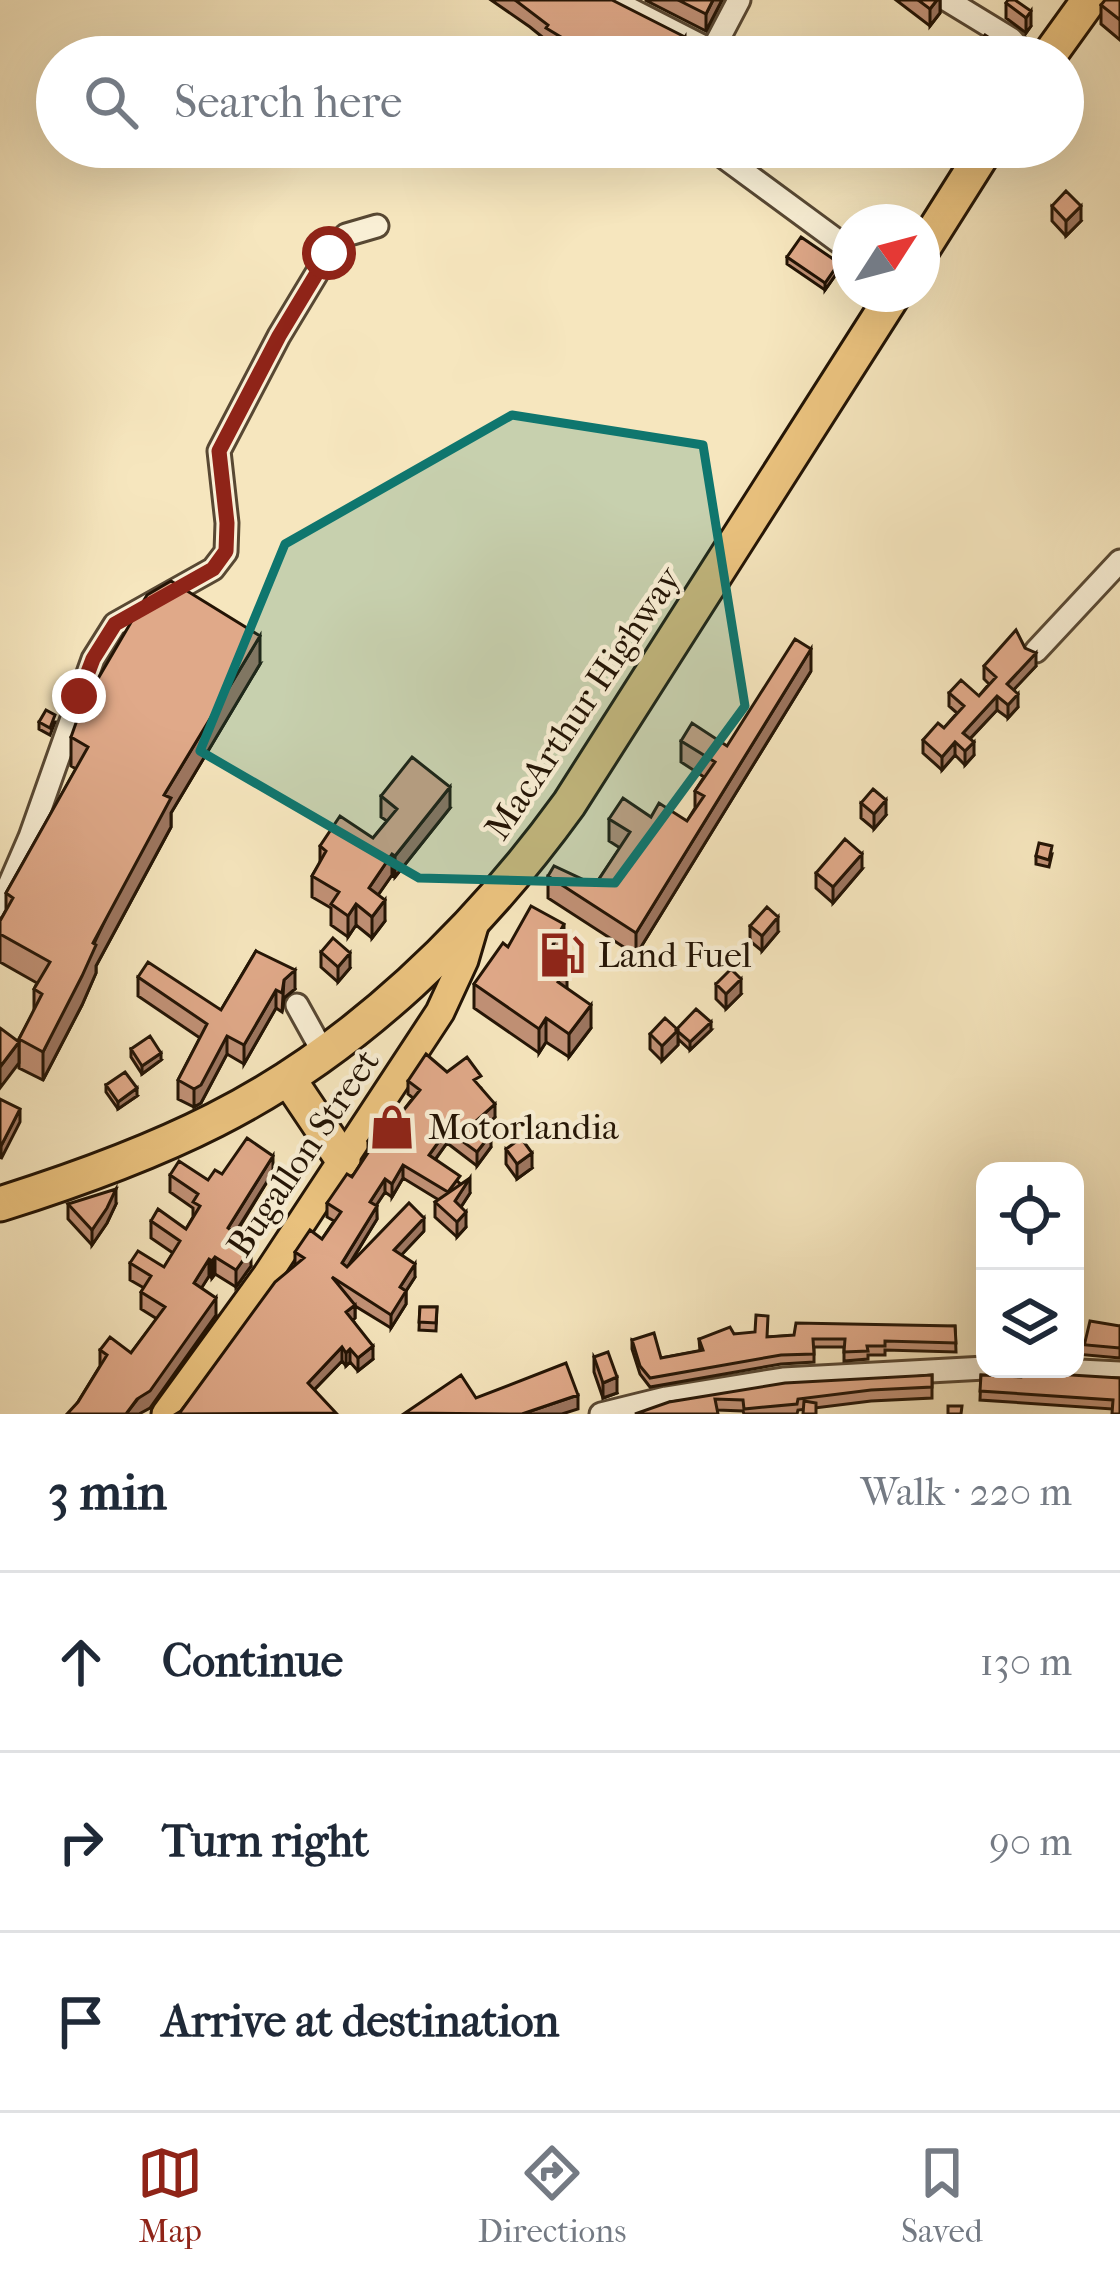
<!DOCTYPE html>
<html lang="en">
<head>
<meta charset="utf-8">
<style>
	:root { --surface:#fff; --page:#f2f2f3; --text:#1f2937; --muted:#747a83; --line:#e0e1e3; --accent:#8f2418 }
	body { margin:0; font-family:"IM FELL French Canon",serif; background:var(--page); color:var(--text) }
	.controls { position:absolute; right:36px; bottom:36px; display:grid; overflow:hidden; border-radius:24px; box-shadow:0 12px 48px #0002 }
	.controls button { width:108px; height:108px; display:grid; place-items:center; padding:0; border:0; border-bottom:3px solid var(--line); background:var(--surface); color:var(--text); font:60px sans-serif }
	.compass { position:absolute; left:832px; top:204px; width:108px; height:108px; border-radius:50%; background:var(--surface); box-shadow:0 12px 48px #0002; rotate:54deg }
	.stop { position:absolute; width:36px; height:36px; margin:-27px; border:9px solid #8f2418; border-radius:50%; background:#fff }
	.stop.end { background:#8f2418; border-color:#fff; box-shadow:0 3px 12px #0008 }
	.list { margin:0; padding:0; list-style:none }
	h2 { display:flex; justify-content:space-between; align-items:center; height:156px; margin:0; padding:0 48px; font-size:51px }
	h2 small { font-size:39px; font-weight:400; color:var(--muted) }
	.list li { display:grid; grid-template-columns:78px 1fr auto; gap:36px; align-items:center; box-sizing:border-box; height:180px; padding:0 48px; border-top:3px solid var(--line) }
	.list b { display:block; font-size:45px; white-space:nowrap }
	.list em { font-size:39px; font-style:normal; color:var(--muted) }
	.icon { flex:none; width:66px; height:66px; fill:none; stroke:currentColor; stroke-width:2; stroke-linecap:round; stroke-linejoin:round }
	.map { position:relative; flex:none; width:1120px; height:1414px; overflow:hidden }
	.search { position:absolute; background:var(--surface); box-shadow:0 12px 48px #0002; left:36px; right:36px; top:36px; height:132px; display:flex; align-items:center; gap:30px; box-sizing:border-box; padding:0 42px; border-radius:66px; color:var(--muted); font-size:45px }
	.sheet { height:696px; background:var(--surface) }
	nav { display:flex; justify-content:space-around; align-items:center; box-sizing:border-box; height:168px; border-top:3px solid var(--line); background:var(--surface); font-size:33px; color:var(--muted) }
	nav a { display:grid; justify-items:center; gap:6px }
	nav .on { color:var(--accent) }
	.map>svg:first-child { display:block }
</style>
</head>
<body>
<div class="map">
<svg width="1120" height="1414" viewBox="0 0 1120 1414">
	<rect width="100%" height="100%" fill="#f6e6be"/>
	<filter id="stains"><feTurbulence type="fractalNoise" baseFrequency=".00167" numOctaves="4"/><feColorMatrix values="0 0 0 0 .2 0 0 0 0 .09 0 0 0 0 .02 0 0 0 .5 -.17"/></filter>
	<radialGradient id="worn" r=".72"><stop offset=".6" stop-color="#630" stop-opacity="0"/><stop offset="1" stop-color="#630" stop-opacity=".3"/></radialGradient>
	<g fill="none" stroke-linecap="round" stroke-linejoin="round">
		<!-- minor casing -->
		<g stroke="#584833" stroke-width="27">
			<path id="minor" d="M612,0L712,51
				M947,0L1011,39L1027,57
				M709,57L739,0
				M710,147L850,250
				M1036,651L1120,561
				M0,906L30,837L93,659L115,624L213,569L226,552L227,523L219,451L279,336L329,253L346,235L377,226
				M297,1005L323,1052
				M1040,1369L1120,1373
				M601,1414L666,1398L783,1379L985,1368"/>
		</g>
		<!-- major casing -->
		<g stroke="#231405" stroke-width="33">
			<path id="major" d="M166,1414L267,1275L440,1012L464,960L476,919"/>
		</g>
		<!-- highway casing -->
		<g stroke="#231405" stroke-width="39">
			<path id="highway" d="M1048,57L1089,0
				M922,250L987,147
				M288,1078L343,1160
				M0,1204C73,1181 146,1155 215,1120C356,1049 477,931 569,804L894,294"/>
		</g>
		<!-- minor -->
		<use href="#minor" stroke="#f9efd5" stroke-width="21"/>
		<!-- major -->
		<use href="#major" stroke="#ebc37f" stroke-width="27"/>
		<!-- highway -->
		<use href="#highway" stroke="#ebc37f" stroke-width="33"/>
	</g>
	<!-- wall -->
	<path fill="#c19176" stroke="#231405" stroke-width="3" d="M491,0H612L685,54L683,57H566L546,45V40L530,27Z
		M645,0H722L706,31Z
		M896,0H940V13L930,26Z
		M1015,0L1031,26L1026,33L1006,18V3Z
		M1120,0V40L1101,24V5Z
		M635,147H659V157L647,165Z
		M1052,206L1081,221L1066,236L1052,221Z
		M787,257L839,270L825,290L787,264Z
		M1025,648L1036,666L1013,690L1018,707L1008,718L997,710L970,739L974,755L965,765L955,755L942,770L923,753V740L944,728L957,713L949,706V693L979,696L989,684L984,679V666Z
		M260,664L171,813V827L96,966V973L82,1005L43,1080L19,1068V1039L34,1011V989L37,983L0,962V921L6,910V893L76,769L71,766V737Z
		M811,671L636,955L548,898V876L595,885L620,848L609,841V819L651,817L687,821L695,808V791L704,777L681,762V741L727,746Z
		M39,722H55L50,735L39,729Z
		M381,796L450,808L395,877L392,875L378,895L385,921L372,938L356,925L348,937L331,925V908L312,897V876L320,863V846L373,838L387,821L381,817Z
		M861,803L886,815L874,829L861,818Z
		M1052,854L1049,867L1036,864V856Z
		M862,869L833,903L816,888V873Z
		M750,926L778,932L762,951L750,941Z
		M508,947H564L557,960L567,989L591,1028L569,1057L546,1042L539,1053L474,1008V984Z
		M256,951L295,989L284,998L282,1012L276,1008L244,1064L227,1054L201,1103L194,1107L178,1099V1080L200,1038L138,996V977L221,1010Z
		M321,952L350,968L338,982L321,967Z
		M716,984L741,994L726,1009L716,999Z
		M677,1029L711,1030L690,1050L678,1039V1045L662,1061L650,1049V1034Z
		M131,1049L161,1060L142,1074L131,1057Z
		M447,1072L481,1088L495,1117L483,1128L491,1147L477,1166L447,1143L435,1160L470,1193L461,1207L466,1227L457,1237L435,1217V1202L439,1200L403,1178L392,1197L385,1192L376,1205L377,1219L350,1264L424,1231L401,1255L415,1277L406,1291V1304L391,1328L355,1306V1318L353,1320L373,1359L358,1371L350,1362L346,1366L342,1361L314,1390L181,1411L295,1265V1252L322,1239L334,1221L327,1217V1203L352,1177L368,1152V1141L403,1111L413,1098L408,1094V1081Z
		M106,1085L137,1096L118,1109L106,1092Z
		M506,1149L532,1168L517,1179L506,1164Z
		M273,1172L233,1238L251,1266L236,1287L215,1274L212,1278L209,1276L201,1288L216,1315L150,1408L78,1402L100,1366V1350L131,1353L157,1319L141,1309V1292L144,1288L130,1280V1263L164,1267L173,1253L151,1238V1221L186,1229L193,1217V1208L170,1192V1175L208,1180L222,1174Z
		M68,1204H116L107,1223L92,1245L68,1219Z
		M420,1307H437L436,1331L419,1330Z
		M955,1326L956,1352L885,1350V1355H868V1359L844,1361V1347H814V1362L781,1364L650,1387L640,1374L632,1349V1340L661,1358L700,1351L699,1339L734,1334L768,1337Z
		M1120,1326V1358L1075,1354V1340L1085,1342Z
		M594,1357L617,1393L603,1398L594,1372Z
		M932,1375V1398L871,1401L798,1410L797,1414H744L743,1411L717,1410L669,1402Z
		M981,1375L1021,1377L1120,1378L1112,1409L980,1400Z"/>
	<!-- shaded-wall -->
	<path fill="#9d7660" stroke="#231405" stroke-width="3" d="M713,0H722L706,31V14Z
		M937,0H940V13L930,26V9Z
		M1031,11V26L1026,33V18Z
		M685,37V54L683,57H676V51Z
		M580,40V57H576V46Z
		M651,147H659V157L647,165V150Z
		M1081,206V221L1066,236V221Z
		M839,263V270L825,290V283Z
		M260,636V664L171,813V827L96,966V973L82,1005L43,1080V1052L164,795Z
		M811,649V671L636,955V933Z
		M1036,653V666L1007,697V684Z
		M1018,694V707L1008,718V705Z
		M997,696V710L963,746V733Z
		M955,742V755L942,770V757Z
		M974,742V755L965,765V751Z
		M450,787V808L395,877V856Z
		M886,800V815L874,829V814Z
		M392,854V875L369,908V888Z
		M862,854V869L833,903V887Z
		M385,900V921L372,938V917Z
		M356,904V925L348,937V916Z
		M778,917V932L762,951V936Z
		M564,924V947L548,977V954Z
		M350,953V968L338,982V967Z
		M567,967V991L558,982Z
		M295,970V989L284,998L282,1012L284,980Z
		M741,979V994L726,1009V994Z
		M276,990V1008L244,1064V1045Z
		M591,1005V1028L569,1057V1034Z
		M546,1018V1042L539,1053V1029Z
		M711,1022V1030L690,1050V1042Z
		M678,1030V1045L662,1061V1046Z
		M227,1036V1054L201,1103L194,1107V1089Z
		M19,1042V1063L0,1088V1067Z
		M161,1053V1060L142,1074V1066Z
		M137,1088V1096L118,1109V1102Z
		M495,1104V1117L475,1135V1122Z
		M20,1109V1122L1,1159V1146Z
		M447,1130V1143L429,1168V1155Z
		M491,1134V1147L477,1166V1152Z
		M532,1153V1168L517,1179V1164Z
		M273,1156V1172L232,1238V1248L228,1228Z
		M403,1165V1178L392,1197V1184Z
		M470,1178V1193L455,1216V1201Z
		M385,1179V1192L370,1215V1202Z
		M116,1189V1204L107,1223L92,1245V1230Z
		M377,1206V1219L342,1276V1263Z
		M466,1212V1227L457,1237V1222Z
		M424,1218V1231L394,1263V1250Z
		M251,1249V1266L236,1287V1270Z
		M215,1257V1274L212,1278V1261Z
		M209,1259V1276L194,1300V1283Z
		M415,1264V1277L406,1291V1304L391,1328V1315L400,1287Z
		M216,1298V1315L150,1408L139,1414H126Z
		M355,1305V1318L346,1325V1312Z
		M373,1346V1359L358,1371V1358Z
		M342,1347V1361L308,1396V1383Z
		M350,1349V1362L346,1366V1353Z
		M617,1377V1393L603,1398V1383Z
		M578,1395V1409L562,1414H522Z"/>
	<!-- building -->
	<path fill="#e0a989" stroke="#231405" stroke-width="3" d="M515,0H612L685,37L676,51L683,55L682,57H612L580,40L576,46L546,28L548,25Z
		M678,0H713L706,14Z
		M918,0H937L930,9Z
		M1008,0H1015L1031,11L1026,18L1006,3Z
		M1105,0H1120V20L1101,5Z
		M985,35L1007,50L1002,57H988L976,48Z
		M1066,191L1081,206L1066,221L1052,206Z
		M801,237L839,263L825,283L787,257Z
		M171,581L260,636L164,795L171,798L93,943L96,945L82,976L43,1052L19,1039L42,994L34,989L50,962L0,934V921L13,898L6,893L88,747L71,737L82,706L147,595Z
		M1016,630L1025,648L1036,653L1007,684L1018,694L1008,705L997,696L963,733L974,742L965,751L955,742L942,757L923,740L938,723L944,728L964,706L949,693L961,680L979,696L996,677L984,666Z
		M795,639L811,649L636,933L548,876L554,866L595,885L630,832L609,819L623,798L651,817L659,803L687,821L704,796L695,791L715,762L681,741L692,723L727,746Z
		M46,710L55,715L50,728L39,722Z
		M412,757L450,787L395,856L392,854L369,888L385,900L372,917L356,904L348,916L331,904L339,892L312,876L326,851L320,846L340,816L373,838L397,809L381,796Z
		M873,789L886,800L874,814L861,803Z
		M845,839L862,854L833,887L816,873Z
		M1039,843L1052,846L1049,860L1036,856Z
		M531,906L564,924L548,954L567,967L558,982L591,1005L569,1034L546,1018L539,1029L474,984L503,943L508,947Z
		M767,907L778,917L762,936L750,926Z
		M333,938L350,953L338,967L321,952Z
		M256,951L295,970L284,980L282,993L276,990L244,1045L227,1036L201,1085L194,1089L178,1080L207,1024L138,977L148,962L221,1010Z
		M731,969L741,979L726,994L716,984Z
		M696,1009L711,1022L690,1042L676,1030Z
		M665,1018L678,1030L662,1046L650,1034Z
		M0,1028L19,1042L0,1067Z
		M150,1036L161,1053L142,1066L131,1049Z
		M426,1054L447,1072L467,1057L481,1076L474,1080L495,1104L475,1122L491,1134L477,1152L447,1130L429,1155L460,1176L448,1192L403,1165L392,1184L385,1179L370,1202L377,1206L342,1263L347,1267L409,1203L424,1218L394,1250L415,1264L400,1287L406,1291L391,1315L332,1277L355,1305L346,1312L373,1346L358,1358L350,1349L346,1353L342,1347L308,1383L336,1413L176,1414L181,1411L275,1282L304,1258L295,1252L310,1230L322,1239L341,1212L327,1203L347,1174L352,1177L373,1145L368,1141L392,1104L403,1111L420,1090L408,1081Z
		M125,1072L137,1088L118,1102L106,1085Z
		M0,1099L20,1109L1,1146L0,1145Z
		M247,1138L273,1156L228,1228L232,1231L229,1235L251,1249L236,1270L215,1257L212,1261L209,1259L194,1283L216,1298L150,1391L137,1399L126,1414H67L78,1402L107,1355L100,1350L110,1337L131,1353L165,1307L141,1292L151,1276L130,1263L138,1251L164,1267L180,1241L151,1221L158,1209L186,1229L200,1206L193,1202L198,1194L170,1175L179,1161L208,1180L215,1170L222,1174Z
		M521,1138L532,1153L517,1164L506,1149Z
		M470,1178L455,1201L466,1212L457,1222L435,1202Z
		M116,1189L107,1208L92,1230L68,1204Z
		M420,1307H437L436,1323L419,1322Z
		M756,1315L768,1316L767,1337L794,1335L796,1323L955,1326L956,1343L885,1341V1346H867L868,1351L844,1352L845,1339H813L814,1354L781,1355L650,1378L640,1366L632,1340L654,1333L661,1358L703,1350L699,1339L730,1327L734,1334L755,1332Z
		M1090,1321L1120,1326V1348L1075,1344V1340L1085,1342Z
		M608,1352L617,1377L603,1383L594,1357Z
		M566,1363L578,1395L522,1414L405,1413L461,1375L476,1398Z
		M1022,1372L1120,1378V1414H1112L1113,1400L980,1391L981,1375L1021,1377Z
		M932,1375V1387L871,1390L798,1399L797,1404L744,1409L743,1400L715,1399L718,1414H635L669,1402L785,1383Z
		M804,1401L816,1403V1414H803Z
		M948,1406H962L961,1414H948Z"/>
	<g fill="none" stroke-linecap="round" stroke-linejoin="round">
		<!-- route -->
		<path stroke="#8f2418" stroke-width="15" d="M79,696L93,659L115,624L213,569L226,551L227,523L219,451L279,336L329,253"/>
	</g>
	<!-- marked area -->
	<path fill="#0f766e" fill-opacity="0.2" stroke="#0f766e" stroke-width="9" stroke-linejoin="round" d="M512,415L703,445L745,706L615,883L419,878L200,751L285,544Z"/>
	<!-- icons -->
	<defs>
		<g id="fuel-bare" transform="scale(3.6)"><path d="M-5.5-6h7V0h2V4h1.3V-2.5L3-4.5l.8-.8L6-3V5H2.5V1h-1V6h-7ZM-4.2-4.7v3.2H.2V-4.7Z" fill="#8f2418" stroke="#f9efd5" stroke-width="2.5" paint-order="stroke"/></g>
		<g id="shop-bare" transform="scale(3.6)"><path d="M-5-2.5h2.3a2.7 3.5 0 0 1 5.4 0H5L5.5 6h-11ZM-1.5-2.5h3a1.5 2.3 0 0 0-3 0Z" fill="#8f2418" stroke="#f9efd5" stroke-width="2.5" paint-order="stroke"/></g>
	</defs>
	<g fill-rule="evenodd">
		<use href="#fuel-bare" x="562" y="955"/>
		<use href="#shop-bare" x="392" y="1127"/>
	</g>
	<g text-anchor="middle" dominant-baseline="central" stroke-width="9" stroke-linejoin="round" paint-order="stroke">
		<!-- street labels -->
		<g font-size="36" fill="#231405" stroke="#f9efd5">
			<text transform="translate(583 703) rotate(-56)">MacArthur Highway</text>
			<text transform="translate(303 1153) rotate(-56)">Bugallon Street</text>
		</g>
		<!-- poi labels -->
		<g font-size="36" fill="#231405" stroke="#f9efd5" text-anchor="start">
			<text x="598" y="955">Land Fuel</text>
			<text x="428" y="1127">Motorlandia</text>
		</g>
	</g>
	<rect width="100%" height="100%" filter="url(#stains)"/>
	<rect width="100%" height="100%" fill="url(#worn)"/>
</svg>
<div class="controls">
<button><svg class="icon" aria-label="locate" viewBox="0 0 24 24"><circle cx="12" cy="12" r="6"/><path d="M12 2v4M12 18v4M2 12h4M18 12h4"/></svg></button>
<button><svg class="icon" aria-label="layers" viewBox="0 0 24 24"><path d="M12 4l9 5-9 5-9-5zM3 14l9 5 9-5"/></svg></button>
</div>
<svg class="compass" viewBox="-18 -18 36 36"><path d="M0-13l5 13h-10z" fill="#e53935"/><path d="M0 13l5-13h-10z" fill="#747a83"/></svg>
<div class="stop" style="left:329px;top:253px"></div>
<div class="stop end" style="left:79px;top:696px"></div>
<div class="search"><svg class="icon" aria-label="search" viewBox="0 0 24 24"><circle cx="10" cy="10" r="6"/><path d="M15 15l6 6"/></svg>Search here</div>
</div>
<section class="sheet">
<h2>3 min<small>Walk · 220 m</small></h2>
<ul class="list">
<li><svg class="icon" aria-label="ahead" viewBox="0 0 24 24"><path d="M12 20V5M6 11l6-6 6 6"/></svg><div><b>Continue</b></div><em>130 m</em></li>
<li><svg class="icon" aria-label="right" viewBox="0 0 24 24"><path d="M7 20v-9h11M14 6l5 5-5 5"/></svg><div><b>Turn right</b></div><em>90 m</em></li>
<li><svg class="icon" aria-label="arrive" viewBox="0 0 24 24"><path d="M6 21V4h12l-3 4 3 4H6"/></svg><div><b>Arrive at destination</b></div></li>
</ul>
</section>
<nav>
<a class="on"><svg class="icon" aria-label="map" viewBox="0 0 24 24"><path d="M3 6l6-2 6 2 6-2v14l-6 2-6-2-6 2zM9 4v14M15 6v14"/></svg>Map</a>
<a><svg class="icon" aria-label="directions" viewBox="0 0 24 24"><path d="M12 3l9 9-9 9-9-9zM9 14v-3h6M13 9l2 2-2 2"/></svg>Directions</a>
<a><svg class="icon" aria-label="saved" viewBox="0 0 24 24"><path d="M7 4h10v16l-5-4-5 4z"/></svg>Saved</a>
</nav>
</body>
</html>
